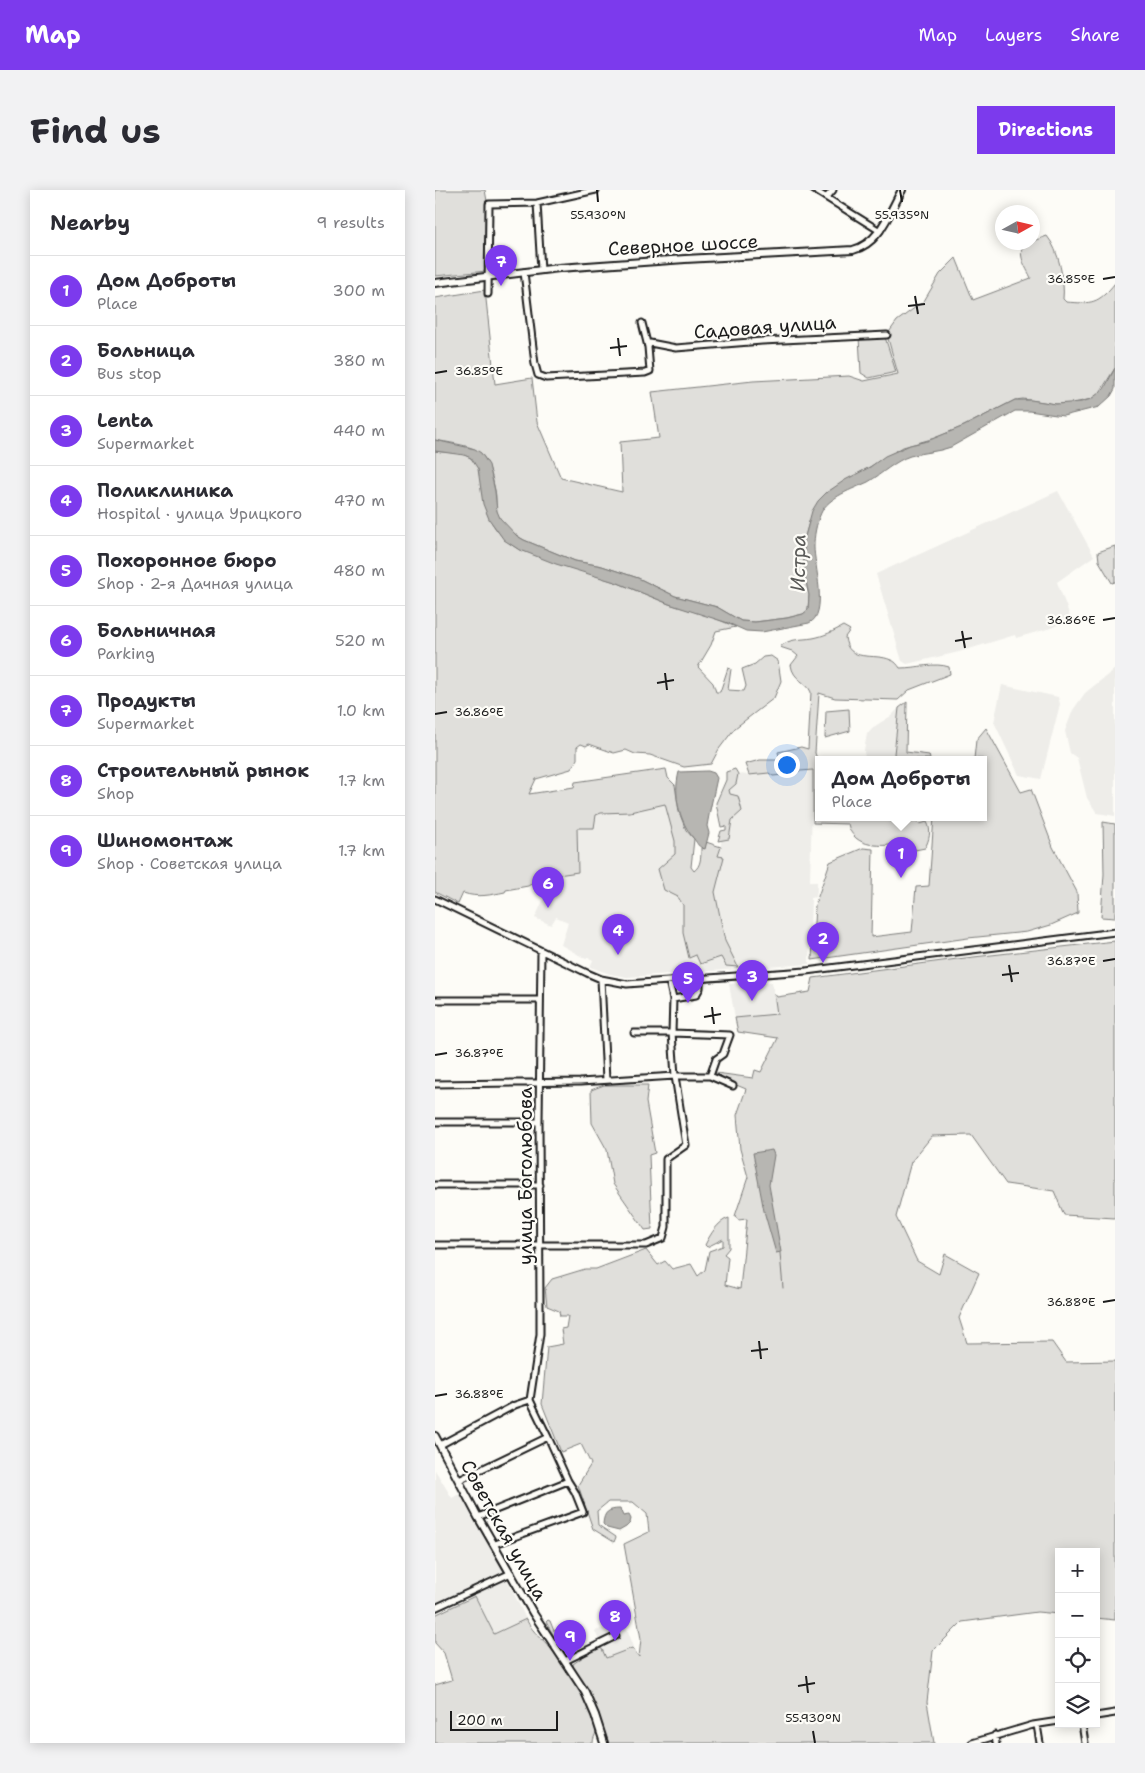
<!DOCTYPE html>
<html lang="en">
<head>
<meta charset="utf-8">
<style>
	:root { --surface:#fff; --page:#f2f2f3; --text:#2b2b33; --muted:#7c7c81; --line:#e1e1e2; --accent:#7c3aed }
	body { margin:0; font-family:"Shantell Sans",sans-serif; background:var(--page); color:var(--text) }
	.controls { position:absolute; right:15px; bottom:15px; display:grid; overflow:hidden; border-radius:0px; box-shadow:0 2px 12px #0003 }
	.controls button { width:45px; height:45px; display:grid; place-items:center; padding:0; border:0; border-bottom:1px solid var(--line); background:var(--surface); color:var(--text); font:25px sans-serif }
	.compass { position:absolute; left:560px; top:15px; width:45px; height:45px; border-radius:50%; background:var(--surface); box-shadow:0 2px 12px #0003; rotate:82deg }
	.scale { position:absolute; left:15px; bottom:12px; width:108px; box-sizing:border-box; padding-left:5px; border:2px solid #1c1c1c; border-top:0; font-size:14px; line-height:18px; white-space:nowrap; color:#1c1c1c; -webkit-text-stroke:4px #fdfcf7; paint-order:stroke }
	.you { position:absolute; left:351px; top:574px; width:18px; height:18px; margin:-12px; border:4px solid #fff; border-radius:50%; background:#1a73e8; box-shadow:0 0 0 8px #1a73e833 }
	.badge { display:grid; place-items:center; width:32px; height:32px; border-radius:50%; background:var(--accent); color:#fff; font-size:16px; font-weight:700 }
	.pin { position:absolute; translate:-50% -41px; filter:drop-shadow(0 1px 2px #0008) }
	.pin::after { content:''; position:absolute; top:26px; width:18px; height:15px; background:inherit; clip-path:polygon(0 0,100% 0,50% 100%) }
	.popup { position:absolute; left:380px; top:566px; width:172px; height:65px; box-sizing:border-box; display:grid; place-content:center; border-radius:0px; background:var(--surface); filter:drop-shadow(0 1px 4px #0005); font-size:16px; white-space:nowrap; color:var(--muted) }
	.popup b { font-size:19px; color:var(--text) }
	.popup::after { content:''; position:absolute; left:50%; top:100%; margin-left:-10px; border:10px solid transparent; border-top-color:var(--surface) }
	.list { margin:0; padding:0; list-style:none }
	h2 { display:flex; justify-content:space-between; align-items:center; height:65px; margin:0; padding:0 20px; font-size:21px }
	h2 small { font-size:16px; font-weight:400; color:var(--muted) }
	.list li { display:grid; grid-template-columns:32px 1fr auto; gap:15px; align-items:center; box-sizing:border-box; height:70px; padding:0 20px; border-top:1px solid var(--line) }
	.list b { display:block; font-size:19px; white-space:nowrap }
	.list p { margin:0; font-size:16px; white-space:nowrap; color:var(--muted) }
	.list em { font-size:16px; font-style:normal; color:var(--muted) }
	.icon { flex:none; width:28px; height:28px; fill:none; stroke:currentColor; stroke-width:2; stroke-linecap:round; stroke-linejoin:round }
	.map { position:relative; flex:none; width:680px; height:1553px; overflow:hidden; border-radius:0px }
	header { display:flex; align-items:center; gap:30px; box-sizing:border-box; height:70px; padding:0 25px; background:var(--accent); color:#fff }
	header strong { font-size:24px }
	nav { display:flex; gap:28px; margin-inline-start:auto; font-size:18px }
	.intro { display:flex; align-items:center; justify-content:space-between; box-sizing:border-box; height:120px; padding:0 30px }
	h1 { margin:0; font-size:35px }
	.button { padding:12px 22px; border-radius:0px; background:var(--accent); color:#fff; font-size:18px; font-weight:700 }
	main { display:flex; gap:30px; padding:0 30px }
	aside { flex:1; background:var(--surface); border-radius:0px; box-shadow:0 2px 12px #0003 }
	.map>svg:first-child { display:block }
</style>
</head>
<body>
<header>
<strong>Map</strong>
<nav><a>Map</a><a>Layers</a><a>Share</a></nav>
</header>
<div class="intro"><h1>Find us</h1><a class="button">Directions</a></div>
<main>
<aside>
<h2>Nearby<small>9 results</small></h2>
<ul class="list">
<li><span class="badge">1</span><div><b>Дом Доброты</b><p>Place</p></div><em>300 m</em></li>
<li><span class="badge">2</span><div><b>Больница</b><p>Bus stop</p></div><em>380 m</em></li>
<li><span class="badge">3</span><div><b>Lenta</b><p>Supermarket</p></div><em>440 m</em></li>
<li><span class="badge">4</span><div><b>Поликлиника</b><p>Hospital · улица Урицкого</p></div><em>470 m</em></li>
<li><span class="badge">5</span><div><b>Похоронное бюро</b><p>Shop · 2-я Дачная улица</p></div><em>480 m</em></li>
<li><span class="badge">6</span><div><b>Больничная</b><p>Parking</p></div><em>520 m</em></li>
<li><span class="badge">7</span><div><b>Продукты</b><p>Supermarket</p></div><em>1.0 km</em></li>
<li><span class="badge">8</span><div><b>Строительный рынок</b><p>Shop</p></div><em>1.7 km</em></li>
<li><span class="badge">9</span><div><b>Шиномонтаж</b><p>Shop · Советская улица</p></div><em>1.7 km</em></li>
</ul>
</aside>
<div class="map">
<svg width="680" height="1553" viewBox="0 0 680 1553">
	<rect width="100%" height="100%" fill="#fdfcf7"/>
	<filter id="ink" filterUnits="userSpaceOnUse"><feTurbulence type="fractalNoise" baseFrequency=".02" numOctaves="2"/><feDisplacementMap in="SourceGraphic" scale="10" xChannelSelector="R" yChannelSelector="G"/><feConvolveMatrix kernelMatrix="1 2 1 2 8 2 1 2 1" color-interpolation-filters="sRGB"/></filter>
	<g filter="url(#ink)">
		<!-- built -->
		<path fill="#eeede9" d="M623,301L659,366L622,392L636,429L616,438L581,448L580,445L524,462L472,474L467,471L441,384Z
			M680,479V626L662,623L652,608L642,568L635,563L630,541L638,520L650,503Z
			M567,495L623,507L625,514L606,589L584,585L559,532Z
			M464,518L459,564L451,569H430L429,560L432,544L437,538L456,526Z
			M378,580L375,691L382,692V699L381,707L376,708L374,774L192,787L175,784L155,777L158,770L152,767L151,769L126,755L133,732L121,727L116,735L100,728L110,706H116L120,696L140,597L231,587L247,674L274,705L286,657V643L294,642L292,599L298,586L303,584L314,585Z
			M337,792L342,824L300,828L294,794Z
			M0,1280L17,1308L26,1303L71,1383L0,1419Z
			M71,1387L91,1429L59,1444L39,1403Z
			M189,1431L199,1457L171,1468L160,1441Z"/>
		<!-- green -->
		<path fill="#e0dfdb" stroke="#7e7e7c" d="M0,0H50L52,11V81L0,86Z
			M612,46C624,60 630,92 628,109L631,112C657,114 663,114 680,93V178L664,204L656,209L635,214H621L588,209L580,210L529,236L500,248L468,257L391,303L374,332L369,350V383L374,405L373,420L368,424L352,428L320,432L306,431L282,417L240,406L203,388L167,376L140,371L89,350C79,344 66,334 62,323C60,315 62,307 60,300C57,287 54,267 41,260C33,255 10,252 0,250V108L50,100L60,194L97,188L102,232L126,288L187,302L185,252L224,248L217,202L318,191L414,186L429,191L463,184L452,145L462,131L489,111L505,84L521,68L538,110L596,88C591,77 581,64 590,53L598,52V51Z
			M424,147H450L461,182L434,188L426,183Z
			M0,261C11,263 25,262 34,267C49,276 45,300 49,314C54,333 66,349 83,359L183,393L234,414L272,425L301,437L281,441L276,455L263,477L278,493L281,502H285L293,478L296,479L293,500L309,501L311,496L307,479L320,474L328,467L336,466L343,471L346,491L339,508L300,538L284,559L276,574L249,577L215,565L200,564L191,560L179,563L154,554L151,556L146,554L142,557V569L136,579L101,589L94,604L139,597L140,592L231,579L233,588L240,595L244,622L251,640L259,649L256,677L259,681C266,676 266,667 266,658H270L271,652L286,657L283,666L289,667L280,702L290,751L303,777L291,776L286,767L265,774L261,765L254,768L248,743V715L243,707L229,700L223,679L240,664V651L230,614L195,622L166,623L161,625L159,638H142L143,682L123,685L120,696L98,693L93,696L71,700L70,702C55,705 43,708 28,703L23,714L0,702Z
			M680,356V392L677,393L664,371L663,362Z
			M408,436L415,440L410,447C413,474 439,462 456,470C460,471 463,475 465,478C482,478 500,472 514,477L515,484L474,500L463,510L400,508L384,503L380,563L383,571L384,627H477L485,634L492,632C497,641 494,650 490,658L480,660L468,653C449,657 418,659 413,634L378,633V580L353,582L348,585L338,586L334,583L314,585L310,574L325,570H345L343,562L366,557L373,559L376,502C372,492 358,490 356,475L363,466L357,461L345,457C354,448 366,450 378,448C389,446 399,441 408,436Z
			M472,512L471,562L494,565L495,569H462L459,564L464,518Z
			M414,519L415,541L390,548L391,521Z
			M551,538L586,602L596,599L618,657L642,702L643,723L616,735L592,742L533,748L377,770L380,715L395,672L428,658L438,659L436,747L477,742L481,697L494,696L499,627H548V569H539L541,550Z
			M300,579L303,584L301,594L294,600L295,604L303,606L307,621L297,630L294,649L283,651L286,641L291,640V636L286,637L281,613L291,590V582Z
			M668,632L680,634V728L666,727L669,684Z
			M680,751V1028L629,1025L619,1001L571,994L536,945L497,946L476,972L461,1027L482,1071L504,1084L510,1064L544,1083L524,1128L532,1153L617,1152L631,1172L680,1171V1430L661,1428V1362H624V1424L602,1422L527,1432L498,1461L492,1512L499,1553H173C164,1526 153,1502 138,1478V1474L162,1457L167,1459L171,1468L197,1458L204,1467L206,1449L189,1354L214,1342L212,1324L198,1312H173L162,1321L163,1335L181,1347L179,1352L158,1339L143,1295L156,1274L146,1254L126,1262L107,1214L112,1157L128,1154L126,1139L131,1138L133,1126H125L124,1121L112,1116L110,1098L117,1089L150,1079H161L211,1060L223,1075L230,1071L237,1079L256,1074L263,1086L270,1080L274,1061L288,1056V1049L272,1057L270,1055C275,1045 283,1031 294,1028V1058L289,1064L293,1067L290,1095L305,1099L312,1029L303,1030L300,1026L313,987L305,959L302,925L311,899L280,886L281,883L318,888L320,880L326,882L343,848L303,842L300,828L342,824L339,803L342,807L375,802L378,788L530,768Z
			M169,895H213L211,912L220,963L214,965L217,1039L210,1040L178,994L172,960L157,933L156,900Z
			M40,1406L59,1444L91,1429C99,1445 107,1447 116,1459C128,1473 162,1525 161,1542C160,1546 158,1548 158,1553H0V1495L17,1490L9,1463L0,1453V1425Z
			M113,1430L115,1431L119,1441L124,1439L131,1468L111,1432Z"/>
		<!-- water -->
		<path fill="#b7b6b2" stroke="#797876" d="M680,178V199L676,206L664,217L628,226L594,221H580L516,257C503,262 489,262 475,266C460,271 447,284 433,292C418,299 393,307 386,323C381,334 379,346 379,357C379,374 394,425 374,433L327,442L311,441L293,433L234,414L183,393L121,374L83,359L69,350L54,329L48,314L43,279L36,268L29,265L0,261V250L40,259L46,263L54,275L60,301L62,321L65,328L82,346L89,350L140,371L167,376L203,388L240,406L282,417L306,431L320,432L352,428L368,424L373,420L374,405L369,383V350L377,321L383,311L391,303L410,290L435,277L450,266L475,255L492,251L529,236L580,210H596L621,214L646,212L656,209L669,199Z
			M273,581L279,583L282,588L274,625L272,636L274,643L270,659C263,657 263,654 259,649C244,631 238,605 244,582Z
			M337,960L339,965L334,995L346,1062L341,1063L329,1021L318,963Z
			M185,1319L188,1326L194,1325L196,1329L195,1333L191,1337L184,1341L172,1338L168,1334C169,1322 173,1319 185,1319Z"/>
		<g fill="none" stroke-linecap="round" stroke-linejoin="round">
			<!-- stream -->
			<path stroke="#797876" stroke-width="1" d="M345,1063L348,1098"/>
			<!-- minor casing -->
			<g stroke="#1c1c1c" stroke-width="9">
				<path id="minor" d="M379,0L445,41
					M392,7L398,0
					M102,13L106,80
					M89,82L100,174L103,185L111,188L210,183L215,181L213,157L207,133
					M53,104L54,14L102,13L161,0
					M213,157L215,153L241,158L327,151L452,145
					M0,709L152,783L166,789L192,794L371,781L680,742
					M166,789L171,890
					M238,809L261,805L265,798V790
					M0,810H105
					M199,843H237L295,845L288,864L281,869L275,886
					M0,894L145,892L240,886H275L298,896
					M0,932H104
					M0,995H105
					M0,1055H211L228,1048L231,1037V969L251,955L240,886L237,843L238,809L234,791
					M95,1210L105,1144V1118L104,932L106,761
					M5,1255L80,1215L95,1210
					M24,1290L113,1247L95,1210
					M43,1327L133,1291
					M60,1354L148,1322L140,1302L133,1291L113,1247
					M0,1418L76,1383
					M130,1471L181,1446
					M661,1526L680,1523
					M647,1534L650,1553
					M602,1535L605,1553
					M560,1545L561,1553
					M537,1553L598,1535L624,1531"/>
			</g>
			<!-- major casing -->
			<g stroke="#1c1c1c" stroke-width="10">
				<path id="major" d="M0,93L124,78L250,69L418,60C445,53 454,23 467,0
					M0,1246L43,1327L98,1423L150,1502L160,1525L169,1553"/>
			</g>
			<!-- minor -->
			<use href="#minor" stroke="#fdfcf7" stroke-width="5"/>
			<!-- major -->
			<use href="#major" stroke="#fdfcf7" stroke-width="6"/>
		</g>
	</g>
	<!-- ticks -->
	<path fill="none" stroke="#1c1c1c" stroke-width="2" d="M162,0L163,12M465,0L467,12M668,89L680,87M480,106L483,124M473,116L490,114M183,148L185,166M175,158L192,156M0,183L12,181M668,430L680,428M527,441L530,458M520,451L537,448M230,483L232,500M222,493L239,490M0,524L12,522M668,771L680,769M574,775L577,792M567,785L584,783M277,817L279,834M269,827L286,824M0,865L12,863M668,1112L680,1110M324,1151L326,1169M316,1161L333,1159M0,1206L12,1204M371,1486L373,1503M363,1496L380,1493M378,1541L380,1553"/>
	<g text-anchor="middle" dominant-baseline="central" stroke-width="4.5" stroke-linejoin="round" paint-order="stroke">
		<!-- street labels -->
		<g font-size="19" fill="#1c1c1c" stroke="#fdfcf7">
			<text transform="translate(248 55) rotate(-3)">Северное шоссе</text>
			<text transform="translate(330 137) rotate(-4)">Садовая улица</text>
			<text transform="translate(90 986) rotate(-90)">улица Боголюбова</text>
			<text transform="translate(69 1340) rotate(61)">Советская улица</text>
		</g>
		<!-- water labels -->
		<g font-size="20" font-style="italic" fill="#5a5a58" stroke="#fdfcf7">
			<text transform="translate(363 373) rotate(-89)">Истра</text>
		</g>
	</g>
	<g font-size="12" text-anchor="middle" fill="#1c1c1c" stroke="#fdfcf7" stroke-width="4.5" stroke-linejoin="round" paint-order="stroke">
		<text x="163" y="29">55.930°N</text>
		<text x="467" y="29">55.935°N</text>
		<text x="636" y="93">36.85°E</text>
		<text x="44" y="185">36.85°E</text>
		<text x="636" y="434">36.86°E</text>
		<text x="44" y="526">36.86°E</text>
		<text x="636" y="775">36.87°E</text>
		<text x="44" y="867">36.87°E</text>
		<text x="636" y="1116">36.88°E</text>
		<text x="44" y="1208">36.88°E</text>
		<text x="378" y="1532">55.930°N</text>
	</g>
</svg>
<div class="controls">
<button>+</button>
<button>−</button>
<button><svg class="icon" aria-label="locate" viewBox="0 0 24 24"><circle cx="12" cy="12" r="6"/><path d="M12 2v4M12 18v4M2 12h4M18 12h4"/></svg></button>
<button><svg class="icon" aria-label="layers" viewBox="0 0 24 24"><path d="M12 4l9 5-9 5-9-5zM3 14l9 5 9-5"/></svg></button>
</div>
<svg class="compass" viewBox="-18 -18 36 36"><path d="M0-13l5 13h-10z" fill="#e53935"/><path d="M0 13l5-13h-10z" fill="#7c7c81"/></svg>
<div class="scale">200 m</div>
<div class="you"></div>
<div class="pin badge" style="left:466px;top:688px">1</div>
<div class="popup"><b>Дом Доброты</b>Place</div>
<div class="pin badge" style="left:388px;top:773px">2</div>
<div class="pin badge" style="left:317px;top:811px">3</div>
<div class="pin badge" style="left:183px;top:765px">4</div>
<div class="pin badge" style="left:253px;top:813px">5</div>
<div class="pin badge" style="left:113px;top:718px">6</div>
<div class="pin badge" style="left:66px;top:96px">7</div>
<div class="pin badge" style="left:180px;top:1451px">8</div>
<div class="pin badge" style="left:135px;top:1471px">9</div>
</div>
</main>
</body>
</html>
